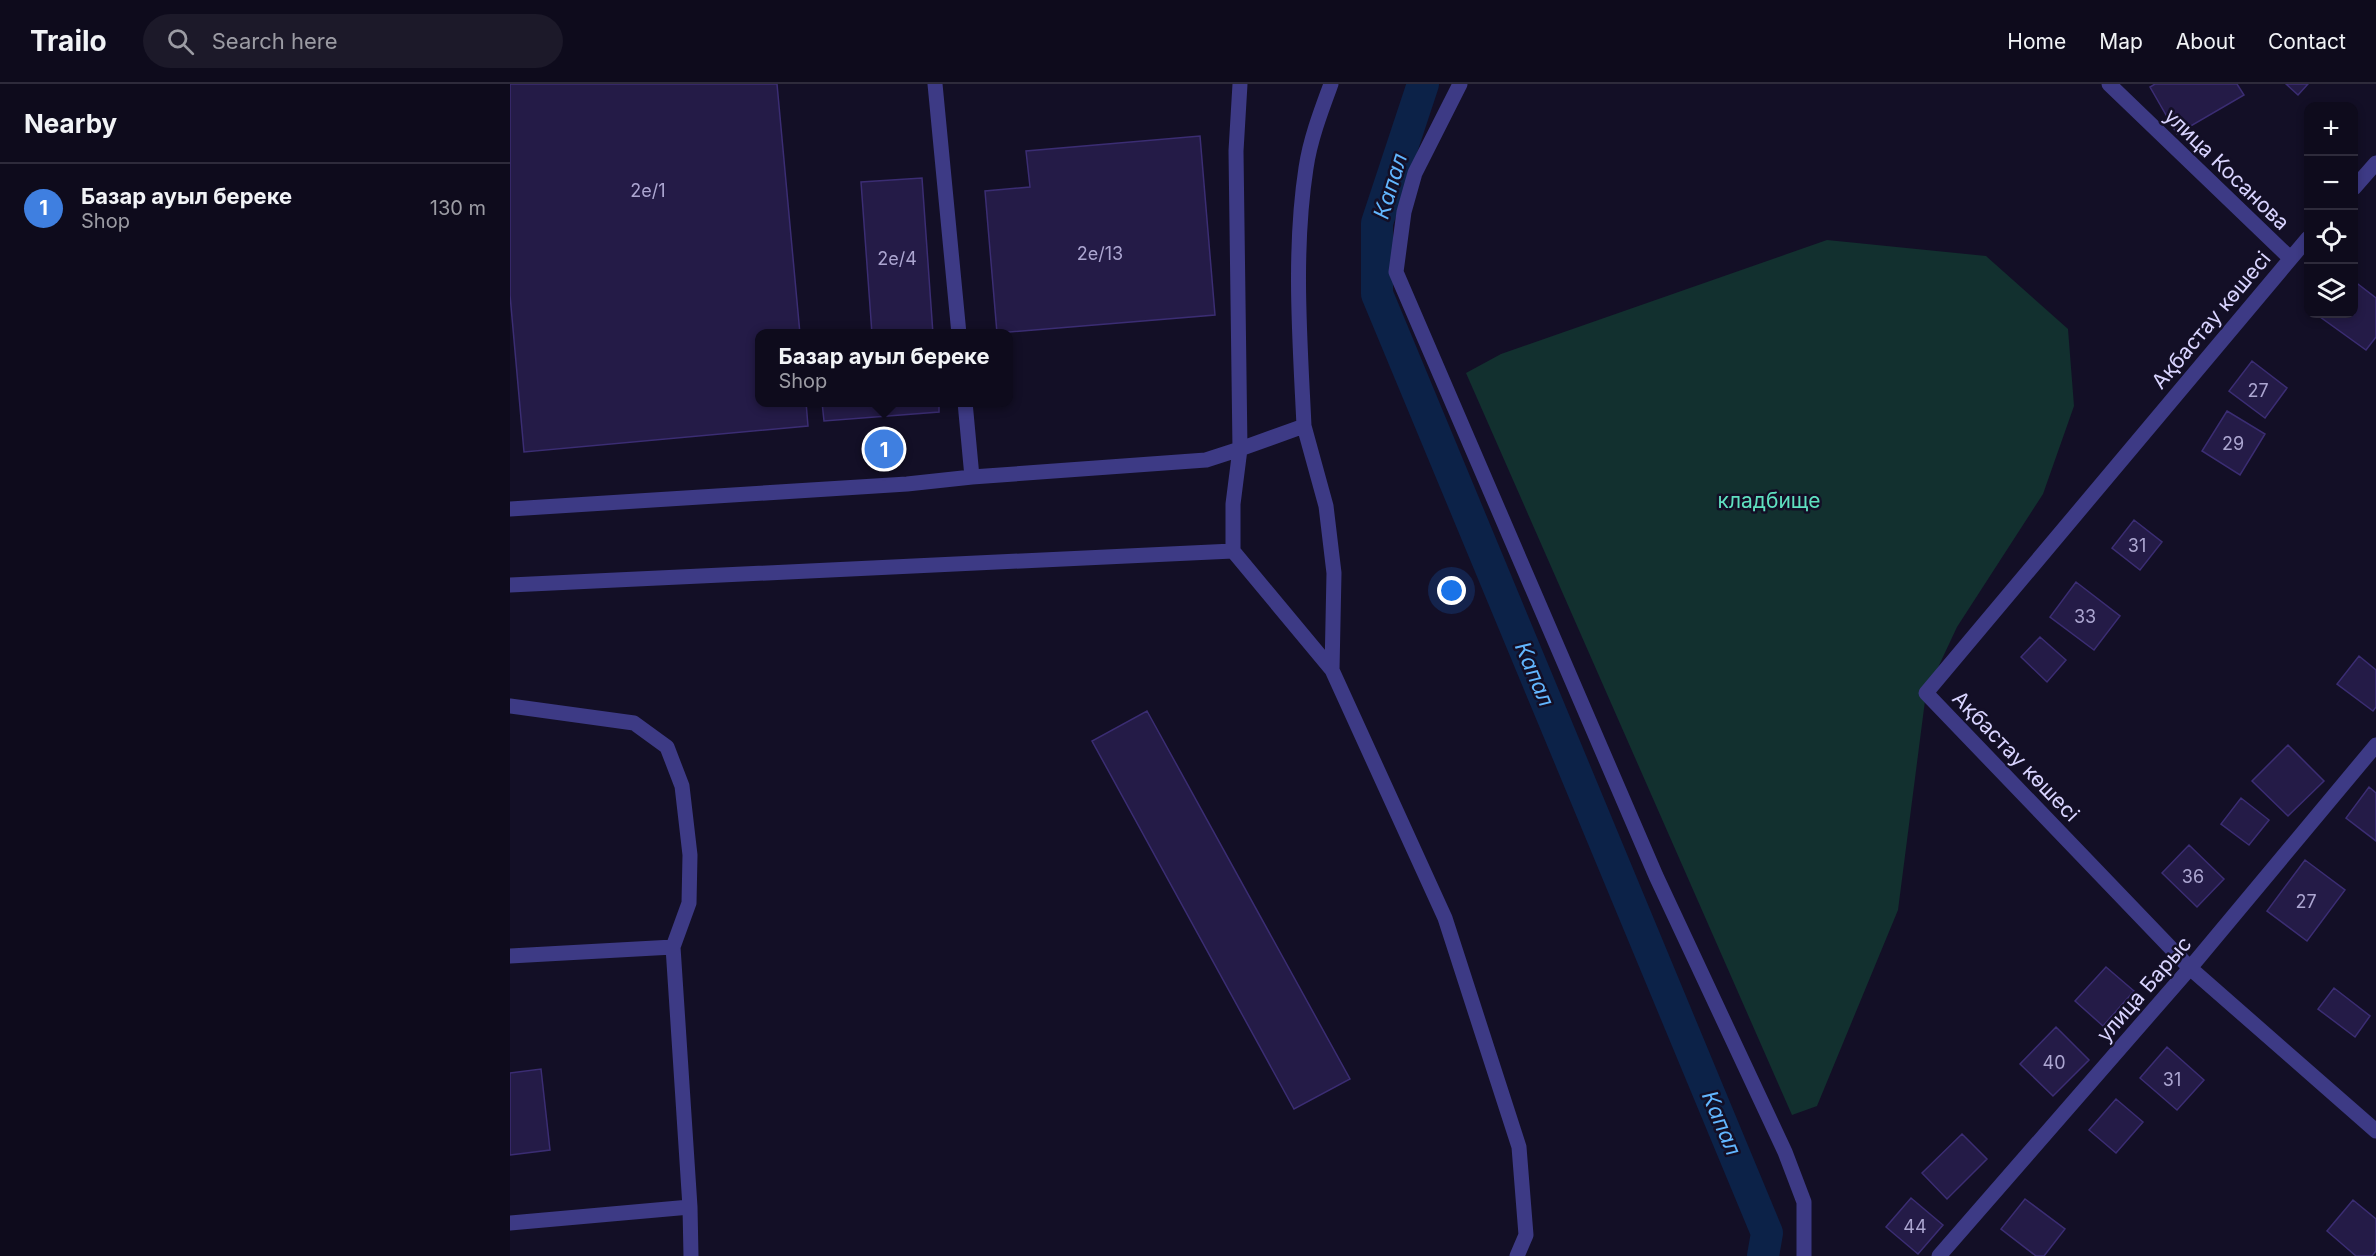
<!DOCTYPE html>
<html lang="en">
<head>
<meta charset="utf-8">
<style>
	:root { --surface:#0e0b1c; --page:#1c1929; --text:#f1f3f6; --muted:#9b9ba3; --line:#2e2b3b; --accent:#2563eb }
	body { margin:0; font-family:Inter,sans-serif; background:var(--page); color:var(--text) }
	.controls { position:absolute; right:18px; top:18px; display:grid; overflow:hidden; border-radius:12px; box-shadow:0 3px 9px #0003 }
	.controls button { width:54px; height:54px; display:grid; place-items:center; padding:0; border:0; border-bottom:2px solid var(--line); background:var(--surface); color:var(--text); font:30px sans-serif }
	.you { position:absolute; left:942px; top:507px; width:21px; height:21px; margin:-15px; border:4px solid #fff; border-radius:50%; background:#1a73e8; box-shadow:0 0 0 9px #1a73e833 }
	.badge { display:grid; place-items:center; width:39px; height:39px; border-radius:50%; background:var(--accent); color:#fff; font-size:20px; font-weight:700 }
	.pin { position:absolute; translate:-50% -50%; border:3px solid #fff; box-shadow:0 2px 6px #0006 }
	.popup { position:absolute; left:245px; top:245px; width:258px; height:78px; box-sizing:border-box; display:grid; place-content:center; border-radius:12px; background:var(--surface); filter:drop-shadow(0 2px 4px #0005); font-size:20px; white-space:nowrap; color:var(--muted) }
	.popup b { font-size:22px; color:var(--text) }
	.popup::after { content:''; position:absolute; left:50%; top:100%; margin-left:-12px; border:12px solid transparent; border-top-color:var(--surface) }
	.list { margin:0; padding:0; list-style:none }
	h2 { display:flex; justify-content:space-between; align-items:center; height:78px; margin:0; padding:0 24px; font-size:26px }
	h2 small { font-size:20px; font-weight:400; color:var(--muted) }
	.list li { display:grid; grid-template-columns:39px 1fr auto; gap:18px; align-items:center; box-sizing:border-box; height:90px; padding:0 24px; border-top:2px solid var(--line) }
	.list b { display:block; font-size:22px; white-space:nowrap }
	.list p { margin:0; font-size:20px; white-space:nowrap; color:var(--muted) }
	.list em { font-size:20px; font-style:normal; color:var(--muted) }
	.icon { flex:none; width:33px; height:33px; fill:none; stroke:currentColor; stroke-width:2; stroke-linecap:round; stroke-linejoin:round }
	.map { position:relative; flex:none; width:1866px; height:1172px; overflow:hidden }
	header { display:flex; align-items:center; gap:36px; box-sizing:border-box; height:84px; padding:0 30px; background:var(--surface); border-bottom:2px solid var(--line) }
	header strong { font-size:28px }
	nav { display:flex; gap:33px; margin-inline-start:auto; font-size:21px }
	.search { width:420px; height:54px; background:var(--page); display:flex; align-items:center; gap:15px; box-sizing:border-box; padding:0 21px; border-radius:33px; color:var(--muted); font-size:22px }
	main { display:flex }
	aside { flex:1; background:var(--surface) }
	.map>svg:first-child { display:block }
</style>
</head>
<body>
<header>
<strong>Trailo</strong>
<div class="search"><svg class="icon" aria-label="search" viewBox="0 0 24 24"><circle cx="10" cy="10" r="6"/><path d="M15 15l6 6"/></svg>Search here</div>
<nav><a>Home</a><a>Map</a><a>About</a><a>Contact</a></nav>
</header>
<main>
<aside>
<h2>Nearby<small></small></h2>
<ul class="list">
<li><span class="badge" style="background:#3f7fe0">1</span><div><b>Базар ауыл береке</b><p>Shop</p></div><em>130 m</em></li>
</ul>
</aside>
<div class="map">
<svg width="1866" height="1172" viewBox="0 0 1866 1172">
	<rect width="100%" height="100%" fill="#130f26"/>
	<!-- green -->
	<path fill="#12302f" d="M1317,156L1476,172L1558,245L1564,322L1533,410L1447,543L1416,609L1388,826L1307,1022L1282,1031L956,289L991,270Z"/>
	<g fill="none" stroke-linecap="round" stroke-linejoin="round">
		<!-- canal -->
		<path stroke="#0c2248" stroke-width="32" d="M913,0L867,139V210L1257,1149L1253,1172"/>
	</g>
	<!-- building -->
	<path fill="#241b47" stroke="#3b2d73" stroke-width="1.5" d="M0,0H267L290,250H250V318H296L298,342L14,368L0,211Z
		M1645,0H1727L1734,11L1667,50L1640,3Z
		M1776,0H1798L1788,11Z
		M690,52L705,231L487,249L475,107L520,103L516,67Z
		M412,94L423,250H362L351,98Z
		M1844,197L1866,214V253L1856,266L1806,230H1844Z
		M1742,277L1777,304L1755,334L1719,307Z
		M312,318H429V328L314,337Z
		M1717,327L1755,350L1730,391L1692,367Z
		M1624,436L1652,458L1630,486L1602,464Z
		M1566,498L1610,532L1584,566L1540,533Z
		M1530,553L1556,576L1537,598L1511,573Z
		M1849,572L1866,586V623L1863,627L1827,600Z
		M637,627L840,995L784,1025L582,657Z
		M1778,661L1814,697L1778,732L1742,697Z
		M1859,703L1866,709V757L1836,734Z
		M1731,714L1759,736L1739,761L1711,740Z
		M1679,761L1714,795L1687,823L1652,789Z
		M1795,776L1835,806L1797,857L1757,827Z
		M1596,883L1624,907L1593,942L1565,917Z
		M1824,904L1860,932L1845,953L1808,925Z
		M1546,943L1579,976L1543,1012L1510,980Z
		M1657,963L1694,996L1667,1026L1630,994Z
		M31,985L40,1066L0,1071V989Z
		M1606,1015L1633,1038L1606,1069L1579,1046Z
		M1452,1050L1477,1075L1437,1115L1412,1089Z
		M1401,1114L1433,1141L1408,1170L1376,1143Z
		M1515,1115L1555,1145L1534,1172H1526L1491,1145Z
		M1843,1116L1866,1135V1167L1862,1172H1846L1817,1147Z"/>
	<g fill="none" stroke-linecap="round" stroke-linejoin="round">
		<!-- minor -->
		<path stroke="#3d3a85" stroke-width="15" d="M425,0L449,250
			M730,0L726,67L730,365L794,342C790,257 783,168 796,84C800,56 811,27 821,0
			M950,0L905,89L894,128L886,188L1146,792L1275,1068L1294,1118V1172
			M1599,0L1780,174
			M1844,104L1866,79
			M1798,154L1416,609L1680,884L1866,1047
			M794,342L816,422L824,489L822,586
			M0,425L397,400L462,393L455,318
			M723,467L822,586L935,834L1009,1063L1016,1151L1007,1172
			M0,501L723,467V420L730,365L696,376L462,393
			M0,622L124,639L157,663L172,702L180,771L179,819L163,863
			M0,872L163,863L180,1123L181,1172
			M0,1139L180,1123
			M1429,1172L1680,884L1866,661"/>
	</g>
	<g text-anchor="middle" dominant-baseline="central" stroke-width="5" stroke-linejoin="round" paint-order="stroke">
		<!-- number labels -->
		<g font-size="18" fill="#aca6d1">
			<text x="138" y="106">2е/1</text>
			<text x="590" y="169">2е/13</text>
			<text x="387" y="174">2е/4</text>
			<text x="1748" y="306">27</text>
			<text x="1723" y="359">29</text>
			<text x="1627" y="461">31</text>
			<text x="1575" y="532">33</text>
			<text x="1683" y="792">36</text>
			<text x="1796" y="817">27</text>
			<text x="1544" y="978">40</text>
			<text x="1662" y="995">31</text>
			<text x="1405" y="1142">44</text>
		</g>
		<!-- street labels -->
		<g font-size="21" fill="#d9d4ff" stroke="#130f26">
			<text transform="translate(1717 85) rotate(44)">улица Косанова</text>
			<text transform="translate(1701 236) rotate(-50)">Ақбастау көшесі</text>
			<text transform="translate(1506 672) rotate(46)">Ақбастау көшесі</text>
			<text transform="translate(1634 905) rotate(-49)">улица Барыс</text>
		</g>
		<!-- park labels -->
		<g font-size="21" fill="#5fe0c0" stroke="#130f26">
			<text x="1259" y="416">кладбище</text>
		</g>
		<!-- water labels -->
		<g font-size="22" font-style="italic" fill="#62b6ff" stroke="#130f26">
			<text transform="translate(880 102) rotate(-73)">Капал</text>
			<text transform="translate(1025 590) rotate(67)">Капал</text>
			<text transform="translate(1212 1039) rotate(67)">Капал</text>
		</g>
	</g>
</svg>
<div class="controls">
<button>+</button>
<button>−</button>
<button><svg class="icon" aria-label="locate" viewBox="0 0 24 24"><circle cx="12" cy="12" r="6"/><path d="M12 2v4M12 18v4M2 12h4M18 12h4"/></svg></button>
<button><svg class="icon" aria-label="layers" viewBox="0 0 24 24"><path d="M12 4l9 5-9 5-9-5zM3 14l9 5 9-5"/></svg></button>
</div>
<div class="you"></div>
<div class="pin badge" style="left:374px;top:365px;background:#3f7fe0">1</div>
<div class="popup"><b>Базар ауыл береке</b>Shop</div>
</div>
</main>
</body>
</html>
